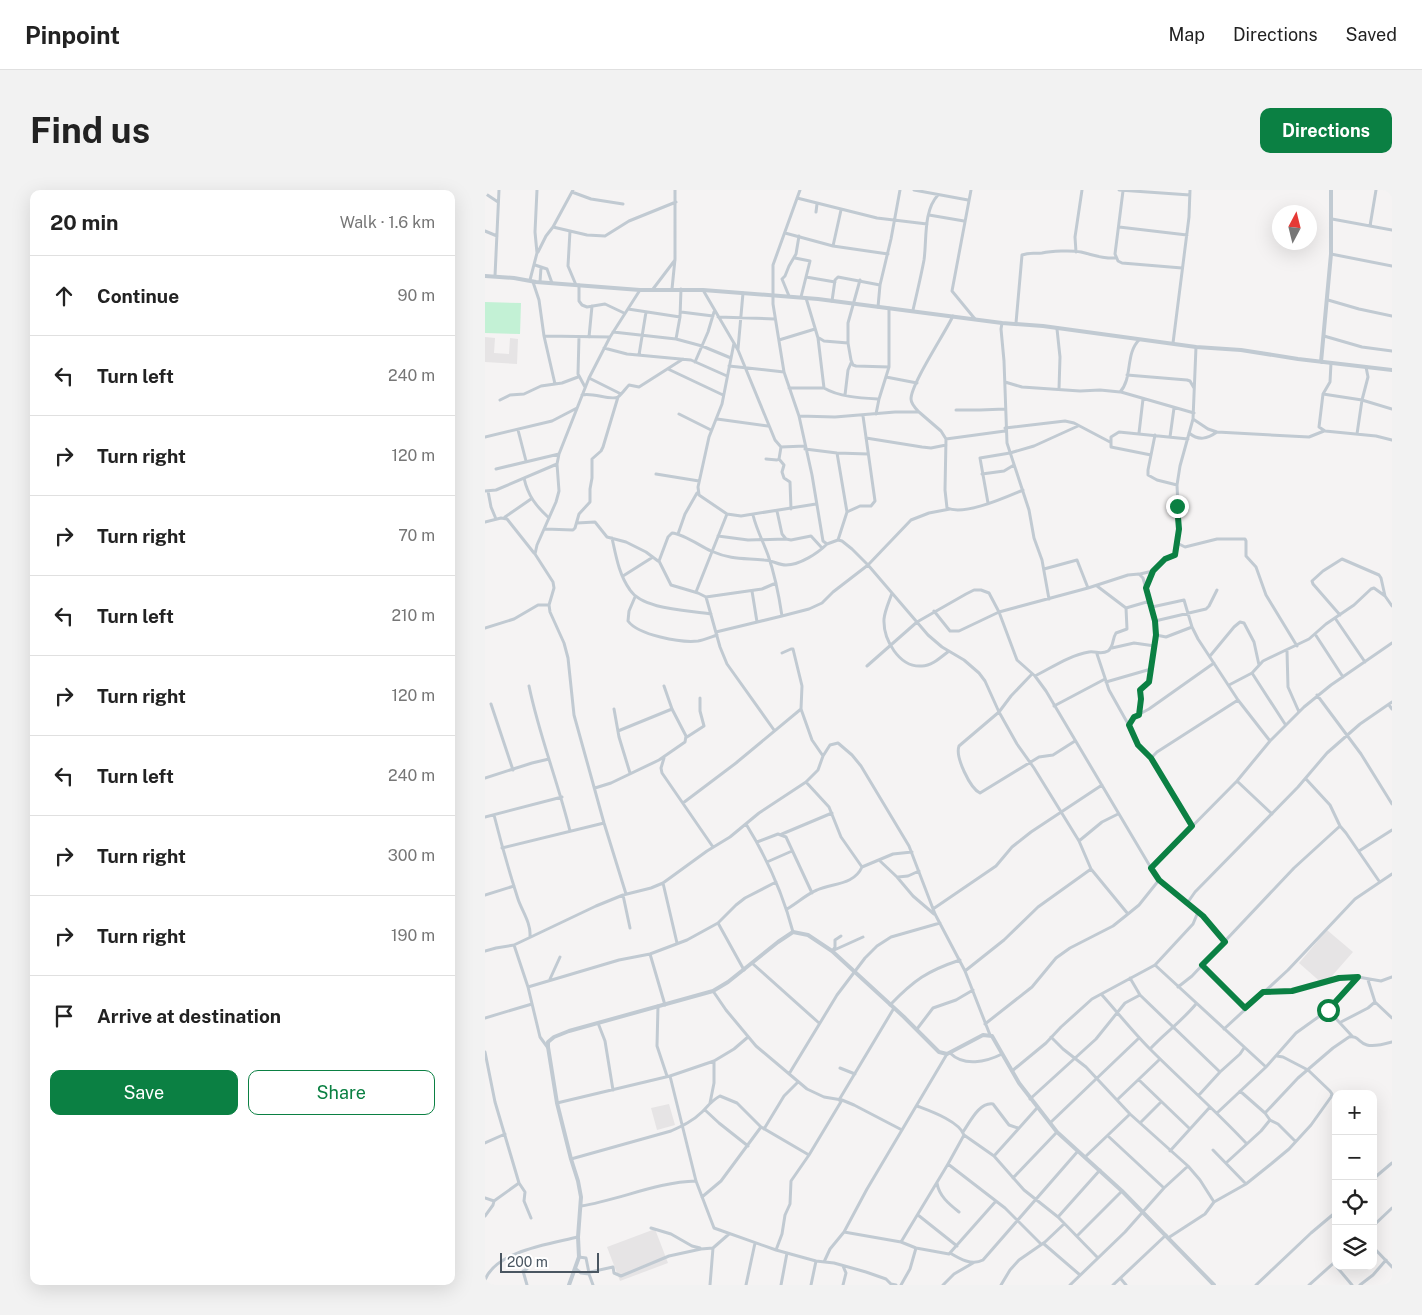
<!DOCTYPE html>
<html lang="en">
<head>
<meta charset="utf-8">
<style>
	:root { --surface:#fff; --page:#f2f2f2; --text:#222; --muted:#767676; --line:#e0e0e0; --accent:#0b8043 }
	body { margin:0; font-family:"Public Sans",sans-serif; background:var(--page); color:var(--text) }
	.controls { position:absolute; right:15px; bottom:15px; display:grid; overflow:hidden; border-radius:10px; box-shadow:0 5px 20px #0002 }
	.controls button { width:45px; height:45px; display:grid; place-items:center; padding:0; border:0; border-bottom:1px solid var(--line); background:var(--surface); color:var(--text); font:25px sans-serif }
	.compass { position:absolute; left:787px; top:15px; width:45px; height:45px; border-radius:50%; background:var(--surface); box-shadow:0 5px 20px #0002; rotate:7deg }
	.scale { position:absolute; left:15px; bottom:12px; width:99px; box-sizing:border-box; padding-left:5px; border:2px solid #4a5661; border-top:0; font-size:14px; line-height:18px; white-space:nowrap; color:#4a5661; -webkit-text-stroke:4px #fff; paint-order:stroke }
	.stop { position:absolute; width:15px; height:15px; margin:-11px; border:4px solid #0b8043; border-radius:50%; background:#fff }
	.stop.end { background:#0b8043; border-color:#fff; box-shadow:0 1px 5px #0008 }
	.list { margin:0; padding:0; list-style:none }
	h2 { display:flex; justify-content:space-between; align-items:center; height:65px; margin:0; padding:0 20px; font-size:21px }
	h2 small { font-size:16px; font-weight:400; color:var(--muted) }
	.list li { display:grid; grid-template-columns:32px 1fr auto; gap:15px; align-items:center; box-sizing:border-box; height:80px; padding:0 20px; border-top:1px solid var(--line) }
	.list b { display:block; font-size:19px; white-space:nowrap }
	.list em { font-size:16px; font-style:normal; color:var(--muted) }
	.actions { display:flex; gap:10px; padding:15px 20px }
	.actions a { flex:1; padding:11px 0; border:1px solid var(--accent); border-radius:10px; text-align:center; font-size:18px; color:var(--accent) }
	.actions .main { background:var(--accent); color:#fff }
	.icon { flex:none; width:28px; height:28px; fill:none; stroke:currentColor; stroke-width:2; stroke-linecap:round; stroke-linejoin:round }
	.map { position:relative; flex:none; width:907px; height:1095px; overflow:hidden; border-radius:10px }
	header { display:flex; align-items:center; gap:30px; box-sizing:border-box; height:70px; padding:0 25px; background:var(--surface); border-bottom:1px solid var(--line) }
	header strong { font-size:24px }
	nav { display:flex; gap:28px; margin-inline-start:auto; font-size:18px }
	.intro { display:flex; align-items:center; justify-content:space-between; box-sizing:border-box; height:120px; padding:0 30px }
	h1 { margin:0; font-size:35px }
	.button { padding:12px 22px; border-radius:10px; background:var(--accent); color:#fff; font-size:18px; font-weight:700 }
	main { display:flex; gap:30px; padding:0 30px }
	aside { flex:1; background:var(--surface); border-radius:10px; box-shadow:0 5px 20px #0002 }
	.map>svg:first-child { display:block }
</style>
</head>
<body>
<header>
<strong>Pinpoint</strong>
<nav><a>Map</a><a>Directions</a><a>Saved</a></nav>
</header>
<div class="intro"><h1>Find us</h1><a class="button">Directions</a></div>
<main>
<aside>
<h2>20 min<small>Walk · 1.6 km</small></h2>
<ul class="list">
<li><svg class="icon" aria-label="ahead" viewBox="0 0 24 24"><path d="M12 20V5M6 11l6-6 6 6"/></svg><div><b>Continue</b></div><em>90 m</em></li>
<li><svg class="icon" aria-label="left" viewBox="0 0 24 24"><path d="M17 20v-9H6M10 6l-5 5 5 5"/></svg><div><b>Turn left</b></div><em>240 m</em></li>
<li><svg class="icon" aria-label="right" viewBox="0 0 24 24"><path d="M7 20v-9h11M14 6l5 5-5 5"/></svg><div><b>Turn right</b></div><em>120 m</em></li>
<li><svg class="icon" aria-label="right" viewBox="0 0 24 24"><path d="M7 20v-9h11M14 6l5 5-5 5"/></svg><div><b>Turn right</b></div><em>70 m</em></li>
<li><svg class="icon" aria-label="left" viewBox="0 0 24 24"><path d="M17 20v-9H6M10 6l-5 5 5 5"/></svg><div><b>Turn left</b></div><em>210 m</em></li>
<li><svg class="icon" aria-label="right" viewBox="0 0 24 24"><path d="M7 20v-9h11M14 6l5 5-5 5"/></svg><div><b>Turn right</b></div><em>120 m</em></li>
<li><svg class="icon" aria-label="left" viewBox="0 0 24 24"><path d="M17 20v-9H6M10 6l-5 5 5 5"/></svg><div><b>Turn left</b></div><em>240 m</em></li>
<li><svg class="icon" aria-label="right" viewBox="0 0 24 24"><path d="M7 20v-9h11M14 6l5 5-5 5"/></svg><div><b>Turn right</b></div><em>300 m</em></li>
<li><svg class="icon" aria-label="right" viewBox="0 0 24 24"><path d="M7 20v-9h11M14 6l5 5-5 5"/></svg><div><b>Turn right</b></div><em>190 m</em></li>
<li><svg class="icon" aria-label="arrive" viewBox="0 0 24 24"><path d="M6 21V4h12l-3 4 3 4H6"/></svg><div><b>Arrive at destination</b></div></li>
</ul>
<div class="actions"><a class="main">Save</a><a>Share</a></div>
</aside>
<div class="map">
<svg width="907" height="1095" viewBox="0 0 907 1095">
	<rect width="100%" height="100%" fill="#f5f3f3"/>
	<!-- education -->
	<path fill="#e6e4e5" d="M0,147L10,148L9,163L24,164L25,148L33,149L32,174L0,172Z
		M842,740L868,762L839,795L814,773Z
		M184,914L190,935L172,940L166,918Z
		M170,1039L183,1073L135,1091L122,1057Z"/>
	<!-- green -->
	<path fill="#c3f1d5" d="M0,112L36,113L35,144L0,143Z"/>
	<g fill="none" stroke-linecap="round" stroke-linejoin="round">
		<!-- minor -->
		<path stroke="#c1cad2" stroke-width="3" d="M315,0L288,75V114L299,182L314,226L327,285L338,351L342,354L353,350L357,351L367,359L383,375L443,445L457,457L479,470L494,483L500,491L514,522L532,554L549,578L594,651L606,679L643,724
			M429,0L483,10
			M486,0L467,101L490,129
			M634,0L705,5
			M638,1L630,64L633,71L637,73L697,78
			M87,2L106,9L138,14
			M1,4L13,12
			M312,8L392,28L442,34
			M331,22L332,14
			M444,25L479,31
			M847,29L907,40
			M885,36L891,0
			M68,37L102,45L120,46L144,31L191,12
			M634,37L702,45
			M0,41L12,46
			M85,41L83,76L91,95
			M300,43L348,56L403,64
			M348,56L356,20
			M53,62L61,46L68,37L88,0
			M591,62L590,47L597,0
			M846,64L907,76
			M310,68L325,71L316,107
			M50,75L56,77L55,92
			M56,77L62,79L67,93
			M10,86L14,0
			M321,87L350,92
			M45,90L52,63L50,42L52,0
			M375,90L363,133V153L366,170L368,175L371,176L404,177
			M48,92L54,110L59,146L70,194
			M94,95V111L97,115L102,117L120,114L139,123
			M168,99L190,70
			M187,99L190,69V0
			M218,100L253,160L290,250L296,257L320,256
			M304,106L297,89L300,86L304,76L311,64L314,46
			M321,108L333,148L339,198C354,207 376,208 394,209
			M843,110L874,119L907,126
			M347,111L350,90L353,87L395,95
			M393,117L395,95L406,49L415,0
			M143,119L195,127
			M428,120C432,103 436,86 439,70C442,50 438,21 453,5
			M196,122L228,126
			M233,127L290,129
			M517,133L516,139L519,171L522,253L544,320L549,348L557,370L564,409
			M531,133L537,65C545,62 550,64 557,63C566,61 587,60 596,62C609,65 617,69 631,68
			M572,139L575,167L574,199
			M128,142L191,149L217,156L246,168
			M59,146L125,147
			M839,146L877,157L907,161
			M94,147L93,184L100,197
			M104,147L107,116
			M334,148L339,151L363,153
			M191,149L195,127L196,99
			M294,150L330,139
			M249,153L237,214L224,247L213,297L214,305L242,324L256,326L331,314
			M688,153L704,27L705,0
			M119,158L142,164L206,170L242,186
			M253,159L258,103
			M154,165L161,122
			M210,172L223,142L229,122
			M846,173L845,192L838,204L834,237L840,241L891,246L907,250
			M244,176L299,182
			M183,179L238,205
			M642,185L702,190L705,191L709,198
			M401,187L432,193
			M104,188L136,204
			M520,192L537,197L595,201L615,200L635,202C648,188 640,164 654,150
			M304,198H339
			M636,202L709,223
			M838,204L877,210L907,219
			M97,205C108,202 125,211 133,207C137,204 141,198 144,195L154,197L198,169
			M360,205L363,180L366,173
			M15,210L25,205L39,204L56,196L77,193L93,187
			M471,220H495L520,219
			M434,222C431,219 426,214 426,209C426,194 460,143 468,126
			M194,224L226,240
			M391,224L394,209L404,177V118
			M314,226L350,227L410,222H434L456,241L461,249L460,300L462,318C480,326 521,307 538,300
			M232,229L283,236
			M708,229L723,239L732,242L824,247L839,241
			M520,238L580,231L589,233L625,252
			M33,240L41,271
			M654,243L658,209
			M704,243C714,251 722,249 732,242
			M872,244L877,210L883,187L881,177
			M670,245L663,280V285L672,290L692,295
			M0,247L67,231L92,218
			M685,247L689,218
			M381,248L437,257L446,258L461,255
			M461,249L520,241
			M320,259L352,263L383,264
			M352,263L362,322L353,350
			M666,265L626,257V247L634,242L703,249
			M281,269L292,270L294,269L296,257
			M294,269L299,275L297,282L299,288L305,292L306,319
			M11,279L74,264
			M171,284L214,291
			M497,284L519,281L529,275
			M39,288C43,306 51,316 64,328
			M0,301L11,300L72,274
			M3,301L6,317L11,329
			M503,313L495,268L525,263L549,256L593,236
			M292,321L297,344L301,349L306,350L326,346L337,358
			M362,322L375,316H386L390,311L378,226
			M268,325C272,341 278,351 283,365C290,385 294,406 297,426
			M20,327L46,309
			M0,332L16,328L22,329L49,363
			M92,333L110,332L122,347L141,352L161,362L173,371
			M60,339L88,340L90,338L94,324L105,312V299L107,288V269L116,261L118,257L133,207
			M193,344L200,324L212,303
			M233,346L263,350L301,349
			M127,348C131,366 134,385 145,400C158,420 204,420 226,424
			M692,353L700,357L732,349H760L761,351V366L771,377L781,405L812,456
			M559,379L592,370L603,398
			M655,384L668,381L680,369L690,365L694,339L692,295L695,276L708,229L711,157
			M138,386L168,367
			M612,396L641,418
			M661,398L668,381
			M267,401L272,432
			M211,402L242,324
			M407,403C404,412 400,420 399,429C398,449 414,478 437,476C447,476 456,467 464,461
			M150,407L144,421L143,431C153,445 196,453 213,451C219,450 226,447 232,445
			M221,407L277,399L291,393
			M667,417L699,410L707,437L713,449L753,510L785,551
			M449,421L465,441H474L514,422L603,398L643,385L654,384L658,388L670,431L671,445L664,492L655,500L656,509L654,525
			M855,425L828,394L827,391L838,381L857,369L894,385L896,388L900,406
			M850,428L880,472
			M670,431L721,419L724,416L732,400
			M0,438L29,429L53,415H64
			M231,442L297,426L324,419L337,413L348,402L383,375L426,330L444,323L465,319
			M830,444L858,487
			M671,445L681,447L707,437
			M627,458L649,453L670,456
			M802,461L803,497L814,522
			M297,463L306,459H308L317,496L316,519L327,550L338,566
			M612,464L624,500L647,541L653,555L666,568L707,636
			M725,466L749,437L755,432L759,433L769,452L774,475
			M382,476L432,432L481,404L489,400H496L504,403L514,422L532,470L550,486L561,501L669,683L674,690L718,726L740,752
			M767,483L800,534
			M547,484L526,506L514,522L474,556C470,567 485,598 495,603L554,567L568,565L590,551
			M550,486C566,478 585,465 604,462C611,461 616,465 623,461C629,457 627,449 631,443L642,439L641,418L665,411
			M621,492L666,479
			M744,495L767,483L778,471L824,449L841,434L869,415L886,399L889,398L900,406L907,416
			M44,496C54,545 73,592 85,641
			M832,505L876,564L907,614
			M6,514L28,580
			M904,515L907,519
			M569,516L620,489
			M129,519L134,547L145,583
			M644,535L649,527L664,519L729,473
			M289,540L242,474L235,457L221,407L213,403L186,395L174,371L183,347L187,343C199,344 215,356 226,361C247,370 257,368 279,370C287,370 293,375 301,375C315,375 333,363 342,354
			M133,541L187,519
			M202,547L219,536L215,521V508
			M179,568L176,578L177,583L228,657
			M666,568L672,562L753,510
			M0,588L47,573L64,569
			M752,591L787,624
			M321,592L344,617L356,647L377,677
			M110,598L126,593L174,570L200,552L201,546L187,519L179,496
			M198,613L251,573L316,519
			M9,625C16,653 24,681 33,709C37,721 46,733 45,746
			M0,627L77,607
			M261,634C282,668 298,704 308,742
			M855,636L861,643L894,691
			M297,644L347,623
			M594,651L617,632L633,624
			M272,652L293,644L301,647L327,703
			M17,658L119,633
			M874,661L907,640
			M394,670L412,687L428,706L449,724
			M282,672L307,661
			M666,678L752,591L785,551L819,517L846,495L907,453
			M413,687L423,686L434,681
			M178,693L192,753
			M141,704L119,633L89,525L83,468L79,453L65,422L64,415L69,398L68,392L50,364L52,355L71,312L74,301L72,274L74,264L104,188L125,147L155,100
			M0,705L29,696
			M138,705L145,738
			M703,712L710,702L813,597L842,563L875,534L907,512
			M302,719C312,713 322,704 332,700C348,693 369,695 377,677L408,664L427,662
			M448,719L511,676L527,657L546,642L617,595
			M233,733L259,780
			M29,755L43,797L55,847L63,858
			M348,760L350,757V750L356,746
			M0,761L11,758L29,755L111,716L138,705L166,698L178,693L222,661L245,647L274,623L321,592L333,580L338,566L345,555L353,553L367,565L376,576L424,656L450,724L480,781L505,845
			M347,761L378,747
			M165,764L180,815
			M268,774L334,833
			M670,775L781,877
			M717,775L760,818
			M480,781L519,750L553,717L606,679
			M645,788L655,805L735,882
			M65,789L75,767
			M883,790L890,812L907,828
			M43,797L134,770L165,764L202,750L233,733L251,715L260,708L291,692
			M693,797L707,786L809,678L855,636L845,615L821,589
			M228,801L241,820L271,856L322,899L339,907L357,910L369,915L417,940
			M778,802L807,801L854,788L873,787L896,791L907,787
			M617,805C633,823 648,842 665,859C697,891 730,920 761,953
			M405,815C429,790 442,781 475,770
			M173,816L172,856L182,886
			M843,820L867,846
			M0,828L47,814
			M856,832L883,818L890,812
			M113,833L120,851L128,900
			M500,834L547,797L571,768L585,758L628,736L643,724L654,715L674,690
			M432,839L448,818L471,810L488,800
			M739,839L803,780L870,709L907,684
			M566,847L578,859L601,877L645,924L703,976L715,990L729,1012
			M665,859C680,843 697,831 711,814
			M0,862L10,912L34,993L40,1002L39,1011L46,1028
			M465,863C479,877 501,872 517,864
			M355,878L370,884
			M527,881L561,853L576,837L607,809L670,775L708,734L713,722
			M304,884L352,805L380,768L392,756L406,747L455,733
			M185,886L229,871L249,859L263,847
			M654,890L704,938
			M755,901L780,923
			M714,905L735,882L755,864L759,858
			M545,909L611,849L640,813L655,805
			M354,910L409,818
			M632,910L675,869
			M72,913L185,886L211,991L229,1038L291,1060L331,1071L349,1073L381,1082L401,1089L406,1094L411,1095
			M225,913L229,893V871
			M220,920L234,933L263,956
			M732,923L781,877L811,843L843,820L873,787
			M656,932L676,912
			M565,933L654,848
			M279,939L299,906L313,892
			M478,942C485,932 494,912 508,914L524,935L533,938
			M479,945L509,966L539,1000L573,1027L613,1068
			M623,946L679,998
			M810,951L793,934L785,930L780,923L813,888L848,858L864,847C873,845 874,853 882,855C889,857 900,854 907,852
			M0,953L20,944
			M728,960L761,994
			M685,961L725,917
			M509,966L552,918
			M600,967L645,924
			M86,969L186,941C197,936 208,931 217,922C223,916 227,910 235,906L252,913L276,937L324,965
			M741,973L776,941L785,930
			M463,974L520,1018L556,1054H559L595,1085
			M528,988L572,942
			M888,989L907,973
			M452,993C454,1006 464,1014 474,1022
			M217,1007L236,991L276,937
			M0,1008L9,1011
			M96,1016C134,1010 172,992 211,991
			M433,1025L472,1056
			M847,1025L851,1029
			M0,1026L8,1015L9,1011L34,993
			M573,1027L615,980
			M888,1036L907,1018
			M166,1038L186,1044L207,1056L215,1058
			M359,1042L416,1052L431,1058L464,1064L511,1011
			M592,1046L637,1001
			M683,1048L720,1024L729,1012L761,994L786,974L804,959L826,935L846,907L847,904L845,901L823,880L798,867L792,866
			M416,1052L463,974L479,945C474,931 445,921 432,916
			M888,1057L907,1077
			M291,1060L297,1044L300,1025L305,1014L306,991L324,965L357,910
			M465,1063C475,1069 487,1076 498,1070L593,961
			M33,1064L42,1079L38,1081L42,1095
			M94,1067L101,1068L104,1083
			M339,1072L345,1059L359,1042L382,999L462,864
			M358,1076L361,1083L358,1095
			M851,1076L867,1095
			M91,1079L96,1083L104,1084L108,1095
			M101,1083L128,1077L129,1083L136,1086L184,1066L216,1059L228,1058
			M636,1089L641,1095
			M0,1090C11,1061 65,1054 93,1047
			M0,1093L1,1095
			M225,1095L228,1058L244,1044
			M261,1095L270,1053
			M296,1095L302,1063
			M326,1095L331,1071
			M416,1095L425,1079L431,1058
			M458,1095L469,1084L488,1073
			M516,1095L525,1080L534,1070L560,1052L579,1034
			M585,1095L640,1042L679,998L703,976
			M628,1095L681,1045
			M771,1095L826,1043L851,1022
			M824,1095L851,1071
			M875,1095L888,1085L901,1070"/>
		<!-- tertiary -->
		<path stroke="#c1cad2" stroke-width="4" d="M0,86L29,88L51,92L155,100H218L333,109L517,133L558,136L711,157L756,160L813,169L907,180
			M836,172L846,64V0
			M84,1095L94,1067L93,1047L96,1007L93,991L86,969L72,913L63,857V852L69,847L84,841L228,801L243,792L293,752L308,742L323,745L347,761L419,827L454,862L462,864L498,845L507,846L534,893L572,942L637,1001L729,1095"/>
	</g>
	<g fill="none" stroke-linecap="round" stroke-linejoin="round">
		<!-- route -->
		<path stroke="#0b8043" stroke-width="6" d="M692,316L694,339L690,365L680,369L668,381L661,398L670,431L671,445L664,492L655,500L656,509L654,525L649,527L644,535L653,555L666,568L707,636L666,678L674,690L718,726L740,752L717,775L760,818L778,802L807,801L854,788L873,787L843,820"/>
	</g>
</svg>
<div class="controls">
<button>+</button>
<button>−</button>
<button><svg class="icon" aria-label="locate" viewBox="0 0 24 24"><circle cx="12" cy="12" r="6"/><path d="M12 2v4M12 18v4M2 12h4M18 12h4"/></svg></button>
<button><svg class="icon" aria-label="layers" viewBox="0 0 24 24"><path d="M12 4l9 5-9 5-9-5zM3 14l9 5 9-5"/></svg></button>
</div>
<svg class="compass" viewBox="-18 -18 36 36"><path d="M0-13l5 13h-10z" fill="#e53935"/><path d="M0 13l5-13h-10z" fill="#767676"/></svg>
<div class="scale">200 m</div>
<div class="stop" style="left:843px;top:820px"></div>
<div class="stop end" style="left:692px;top:316px"></div>
</div>
</main>
</body>
</html>
